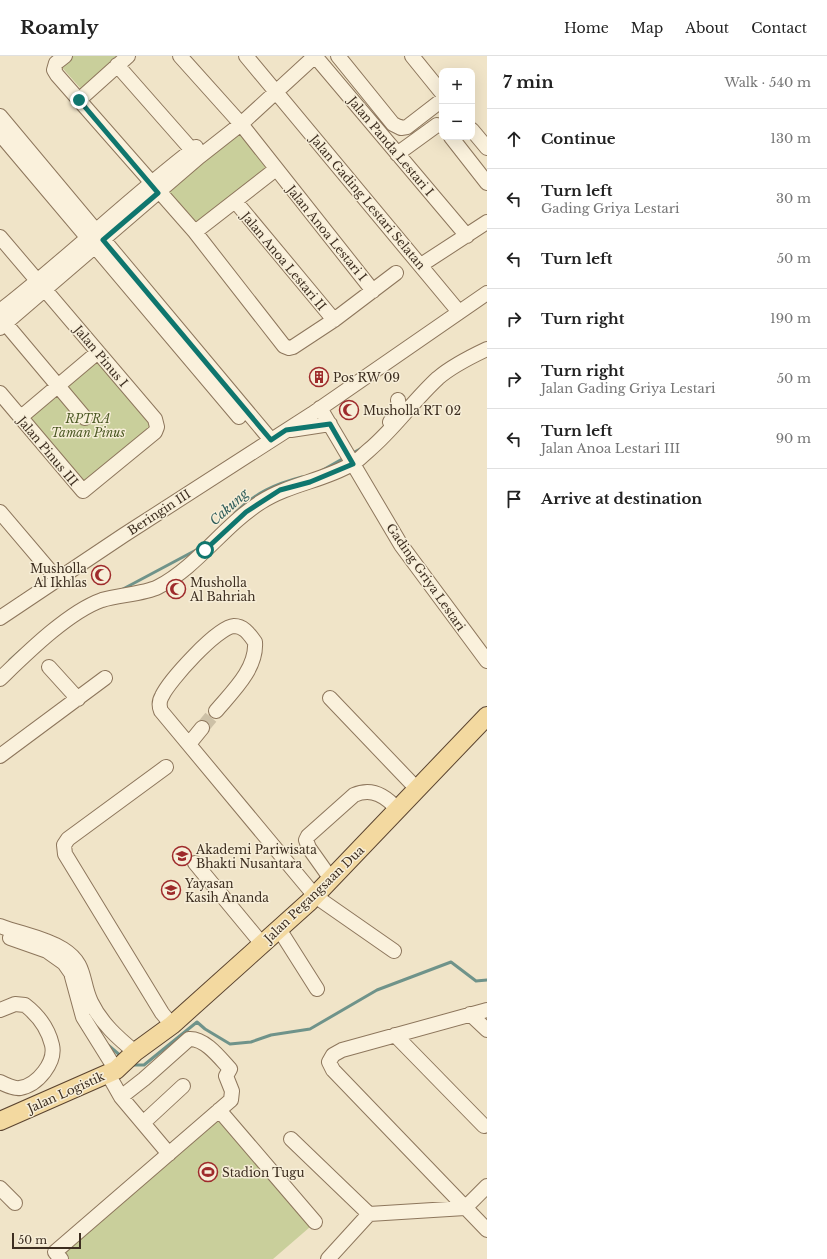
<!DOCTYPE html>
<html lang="en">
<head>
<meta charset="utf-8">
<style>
	:root { --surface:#fff; --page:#f2f2f2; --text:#222; --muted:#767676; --line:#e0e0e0 }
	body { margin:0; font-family:"Libre Baskerville",serif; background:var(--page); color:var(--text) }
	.controls { position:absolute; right:12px; top:12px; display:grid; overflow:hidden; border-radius:8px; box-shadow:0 4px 16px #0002 }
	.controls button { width:36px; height:36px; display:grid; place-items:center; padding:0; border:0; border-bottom:1px solid var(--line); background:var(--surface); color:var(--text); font:20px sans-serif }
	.scale { position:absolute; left:12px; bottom:10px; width:69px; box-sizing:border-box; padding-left:4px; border:2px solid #3d2e20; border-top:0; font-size:11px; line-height:14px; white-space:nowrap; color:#3d2e20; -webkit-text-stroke:3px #f7eed8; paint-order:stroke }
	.stop { position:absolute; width:12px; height:12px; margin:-9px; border:3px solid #0f766e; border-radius:50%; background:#fff }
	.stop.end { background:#0f766e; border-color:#fff; box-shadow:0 1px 4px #0008 }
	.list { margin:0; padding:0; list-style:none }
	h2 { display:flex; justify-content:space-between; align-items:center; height:52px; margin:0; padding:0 16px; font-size:17px }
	h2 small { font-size:13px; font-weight:400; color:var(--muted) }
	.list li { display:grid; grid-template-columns:26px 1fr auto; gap:12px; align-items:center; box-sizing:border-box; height:60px; padding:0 16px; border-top:1px solid var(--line) }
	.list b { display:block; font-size:15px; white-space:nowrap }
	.list p { margin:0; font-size:13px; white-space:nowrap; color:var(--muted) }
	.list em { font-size:13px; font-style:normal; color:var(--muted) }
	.icon { flex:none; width:22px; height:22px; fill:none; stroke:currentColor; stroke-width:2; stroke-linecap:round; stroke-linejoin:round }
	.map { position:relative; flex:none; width:487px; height:1203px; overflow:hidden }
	header { display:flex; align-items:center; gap:24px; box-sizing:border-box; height:56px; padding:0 20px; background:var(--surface); border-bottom:1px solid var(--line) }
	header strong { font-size:19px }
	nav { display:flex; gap:22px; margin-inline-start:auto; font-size:14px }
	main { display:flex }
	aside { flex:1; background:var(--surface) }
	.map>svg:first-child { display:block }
</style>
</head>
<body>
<header>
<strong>Roamly</strong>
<nav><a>Home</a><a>Map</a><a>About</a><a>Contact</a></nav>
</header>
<main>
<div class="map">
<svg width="487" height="1203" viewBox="0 0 487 1203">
	<rect width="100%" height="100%" fill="#f0e4c8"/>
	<!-- green -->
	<path fill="#c9cf9b" d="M66,0H120L82,34L58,7Z
		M234,72L272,114L198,171L164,132Z
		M98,300L154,374L82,431L26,363Z
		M216,1062L310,1171L273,1203H69L62,1195Z"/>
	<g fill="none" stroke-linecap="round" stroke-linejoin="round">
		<!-- stream -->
		<path stroke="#6f938a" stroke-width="3" d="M351,398L362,392
			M321,415L344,402
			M235,457C255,437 275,428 302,421
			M123,533L198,493
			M10,604L20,595
			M108,989L122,1001
			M131,1009H144L197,966L205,973L230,988L251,986L271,979L310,973L377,934L451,906L476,925L487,924"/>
		<!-- minor-tunnel -->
		<path stroke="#ccc0a6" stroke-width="14" stroke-dasharray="14 7" stroke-linecap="butt" d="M202,672L216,655"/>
		<!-- minor casing -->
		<g stroke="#8d765c" stroke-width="16">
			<path id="minor" d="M65,0L56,7L54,14L57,19L195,176L284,290L289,292L293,291L334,264L396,217
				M180,0L241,68L373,235
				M246,0L459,256
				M315,0L467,180
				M338,0L393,68L401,72L407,71L442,44
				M412,0L442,37
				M117,9L198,101
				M79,44L128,0
				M0,60L271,384
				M472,74L487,92
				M0,78L239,361
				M451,81L487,127
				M397,98L437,69L442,70
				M235,145L334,264
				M195,176L276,113
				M0,181L155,363L157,371L155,376L83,435L0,337
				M421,209L487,166
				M0,255C67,203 128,143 196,91
				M0,261L85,362
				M0,272L199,101L241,68L315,0
				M320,352L401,489L487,605
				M21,361L98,296
				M390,366L399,351L398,344
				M291,374L330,368
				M0,456L57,523
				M0,562L124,479L312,358L487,237
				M49,611L78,643
				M0,623C26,598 68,556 102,544C118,539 144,538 158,531C198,510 223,470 261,446C289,428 323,425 352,408C358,405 363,399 369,394C394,373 413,345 438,322C452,310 470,301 487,293
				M330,642L417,733
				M216,655C232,636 257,613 255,586C249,578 244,570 234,570C217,571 169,625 162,640C159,645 159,650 161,655L315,840L394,895
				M189,688L202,672
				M0,700L105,622
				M166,711L68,783L64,789L65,798L162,957L172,969
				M195,807L262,888
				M331,823L309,792L306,784L308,780L354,739C372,731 386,740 398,754
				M0,870C21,878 43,881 63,893C87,908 81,925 91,946C101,967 118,982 135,996
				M279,873L317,933
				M10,882L47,895L64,907L71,917L83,961L116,1014
				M0,954L15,948L25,949C38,959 48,972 52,989C56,1006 38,1029 20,1032C14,1033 6,1029 0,1026
				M487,954L342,994L333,999L329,1006L333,1014L487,1174
				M470,958L487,974
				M395,979L484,1070
				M108,1018L121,1041L169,1098
				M219,1054L315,1166
				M143,1067L183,1030
				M291,1083L369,1158
				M0,1132L15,1147
				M61,1203L55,1196L231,1044L232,1035L226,1020L230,1013C220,1002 205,982 189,983L144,1023L121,1041
				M328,1203L369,1158L465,1152L487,1130"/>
		</g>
		<!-- major casing -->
		<g stroke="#5b4430" stroke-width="20">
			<path id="major" d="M0,1065L116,1014L135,996L172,969L309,846L487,660"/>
		</g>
		<!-- minor -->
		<use href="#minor" stroke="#faf1dc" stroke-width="14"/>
		<!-- major -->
		<use href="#major" stroke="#f3d9a0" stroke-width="18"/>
	</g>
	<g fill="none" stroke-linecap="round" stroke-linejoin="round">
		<!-- route -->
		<path stroke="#0f766e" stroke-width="5" d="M79,44L158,137L103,184L271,384L286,374L330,368L353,408L310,426L280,434L246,456L205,494"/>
	</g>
	<!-- icons -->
	<defs>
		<g id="building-ring" transform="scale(1)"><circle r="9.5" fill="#f7eed8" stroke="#9e2a2b" stroke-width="1.5"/><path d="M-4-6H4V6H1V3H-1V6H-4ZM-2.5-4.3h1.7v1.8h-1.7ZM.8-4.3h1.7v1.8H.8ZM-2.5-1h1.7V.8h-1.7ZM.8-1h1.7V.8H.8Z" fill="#9e2a2b"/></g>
		<g id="mosque-ring" transform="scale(1)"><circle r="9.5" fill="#f7eed8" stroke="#9e2a2b" stroke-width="1.5"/><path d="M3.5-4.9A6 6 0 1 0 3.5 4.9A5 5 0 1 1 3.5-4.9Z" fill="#9e2a2b"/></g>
		<g id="university-ring" transform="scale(1)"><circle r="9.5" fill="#f7eed8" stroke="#9e2a2b" stroke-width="1.5"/><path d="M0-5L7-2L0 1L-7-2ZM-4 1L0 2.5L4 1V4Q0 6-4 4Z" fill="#9e2a2b"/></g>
		<g id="school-ring" transform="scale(1)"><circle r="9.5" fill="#f7eed8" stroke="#9e2a2b" stroke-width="1.5"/><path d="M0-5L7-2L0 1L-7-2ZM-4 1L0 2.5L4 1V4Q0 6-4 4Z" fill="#9e2a2b"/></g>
		<g id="stadium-ring" transform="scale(1)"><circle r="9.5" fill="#f7eed8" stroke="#9e2a2b" stroke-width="1.5"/><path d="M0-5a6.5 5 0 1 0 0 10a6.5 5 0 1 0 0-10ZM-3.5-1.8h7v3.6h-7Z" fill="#9e2a2b"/></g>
	</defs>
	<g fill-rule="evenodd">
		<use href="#building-ring" x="319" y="321"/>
		<use href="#mosque-ring" x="349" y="354"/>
		<use href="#mosque-ring" x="101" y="519"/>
		<use href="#mosque-ring" x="176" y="533"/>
		<use href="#university-ring" x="182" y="800"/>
		<use href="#school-ring" x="171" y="834"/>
		<use href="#stadium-ring" x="208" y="1116"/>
	</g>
	<g text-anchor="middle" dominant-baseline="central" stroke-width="3" stroke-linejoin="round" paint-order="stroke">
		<!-- street labels -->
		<g font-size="12" fill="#3d2e20" stroke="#f7eed8">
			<text transform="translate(391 90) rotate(50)">Jalan Panda Lestari I</text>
			<text transform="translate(368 146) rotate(50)">Jalan Gading Lestari Selatan</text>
			<text transform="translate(327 177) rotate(51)">Jalan Anoa Lestari I</text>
			<text transform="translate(284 205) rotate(50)">Jalan Anoa Lestari II</text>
			<text transform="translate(101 300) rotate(50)">Jalan Pinus I</text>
			<text transform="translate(48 395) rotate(50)">Jalan Pinus III</text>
			<text transform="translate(159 456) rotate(-33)">Beringin III</text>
			<text transform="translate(426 521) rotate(55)">Gading Griya Lestari</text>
			<text transform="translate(314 838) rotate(-44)">Jalan Pegangsaan Dua</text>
			<text transform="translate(66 1036) rotate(-24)">Jalan Logistik</text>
		</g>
		<!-- poi labels -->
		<g font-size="12" fill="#3d2e20" stroke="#f7eed8" text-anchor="start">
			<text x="333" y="321">Pos RW 09</text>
			<text x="363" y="354">Musholla RT 02</text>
			<text x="87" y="512" text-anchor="end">Musholla<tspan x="87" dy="14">Al Ikhlas</tspan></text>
			<text x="190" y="526">Musholla<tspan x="190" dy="14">Al Bahriah</tspan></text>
			<text x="196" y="793">Akademi Pariwisata<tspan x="196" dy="14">Bhakti Nusantara</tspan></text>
			<text x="185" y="827">Yayasan<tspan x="185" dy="14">Kasih Ananda</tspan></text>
			<text x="222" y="1116">Stadion Tugu</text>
		</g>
		<!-- park labels -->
		<g font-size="12" font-style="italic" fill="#4d5a26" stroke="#f7eed8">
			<text x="88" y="362">RPTRA<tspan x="88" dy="14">Taman Pinus</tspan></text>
		</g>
		<!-- water labels -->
		<g font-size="13" font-style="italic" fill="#2f5d5a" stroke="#f7eed8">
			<text transform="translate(229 451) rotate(-42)">Cakung</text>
		</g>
	</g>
</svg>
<div class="controls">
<button>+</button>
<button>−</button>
</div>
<div class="scale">50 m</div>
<div class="stop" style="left:205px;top:494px"></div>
<div class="stop end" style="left:79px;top:44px"></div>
</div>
<aside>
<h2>7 min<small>Walk · 540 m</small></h2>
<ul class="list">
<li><svg class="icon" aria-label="ahead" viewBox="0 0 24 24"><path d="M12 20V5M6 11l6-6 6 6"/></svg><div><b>Continue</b></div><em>130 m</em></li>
<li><svg class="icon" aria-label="left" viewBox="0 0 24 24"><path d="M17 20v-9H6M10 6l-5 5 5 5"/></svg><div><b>Turn left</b><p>Gading Griya Lestari</p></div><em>30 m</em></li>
<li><svg class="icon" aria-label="left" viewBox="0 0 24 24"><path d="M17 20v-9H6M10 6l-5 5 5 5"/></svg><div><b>Turn left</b></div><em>50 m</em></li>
<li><svg class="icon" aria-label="right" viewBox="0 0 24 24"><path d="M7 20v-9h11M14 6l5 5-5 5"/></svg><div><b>Turn right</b></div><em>190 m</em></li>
<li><svg class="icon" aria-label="right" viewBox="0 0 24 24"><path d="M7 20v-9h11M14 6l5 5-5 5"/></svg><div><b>Turn right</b><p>Jalan Gading Griya Lestari</p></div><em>50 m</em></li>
<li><svg class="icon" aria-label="left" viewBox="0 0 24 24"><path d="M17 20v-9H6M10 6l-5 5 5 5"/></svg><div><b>Turn left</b><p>Jalan Anoa Lestari III</p></div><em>90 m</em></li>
<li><svg class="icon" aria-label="arrive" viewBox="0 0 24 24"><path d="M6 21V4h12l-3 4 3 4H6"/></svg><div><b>Arrive at destination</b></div></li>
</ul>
</aside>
</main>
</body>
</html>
